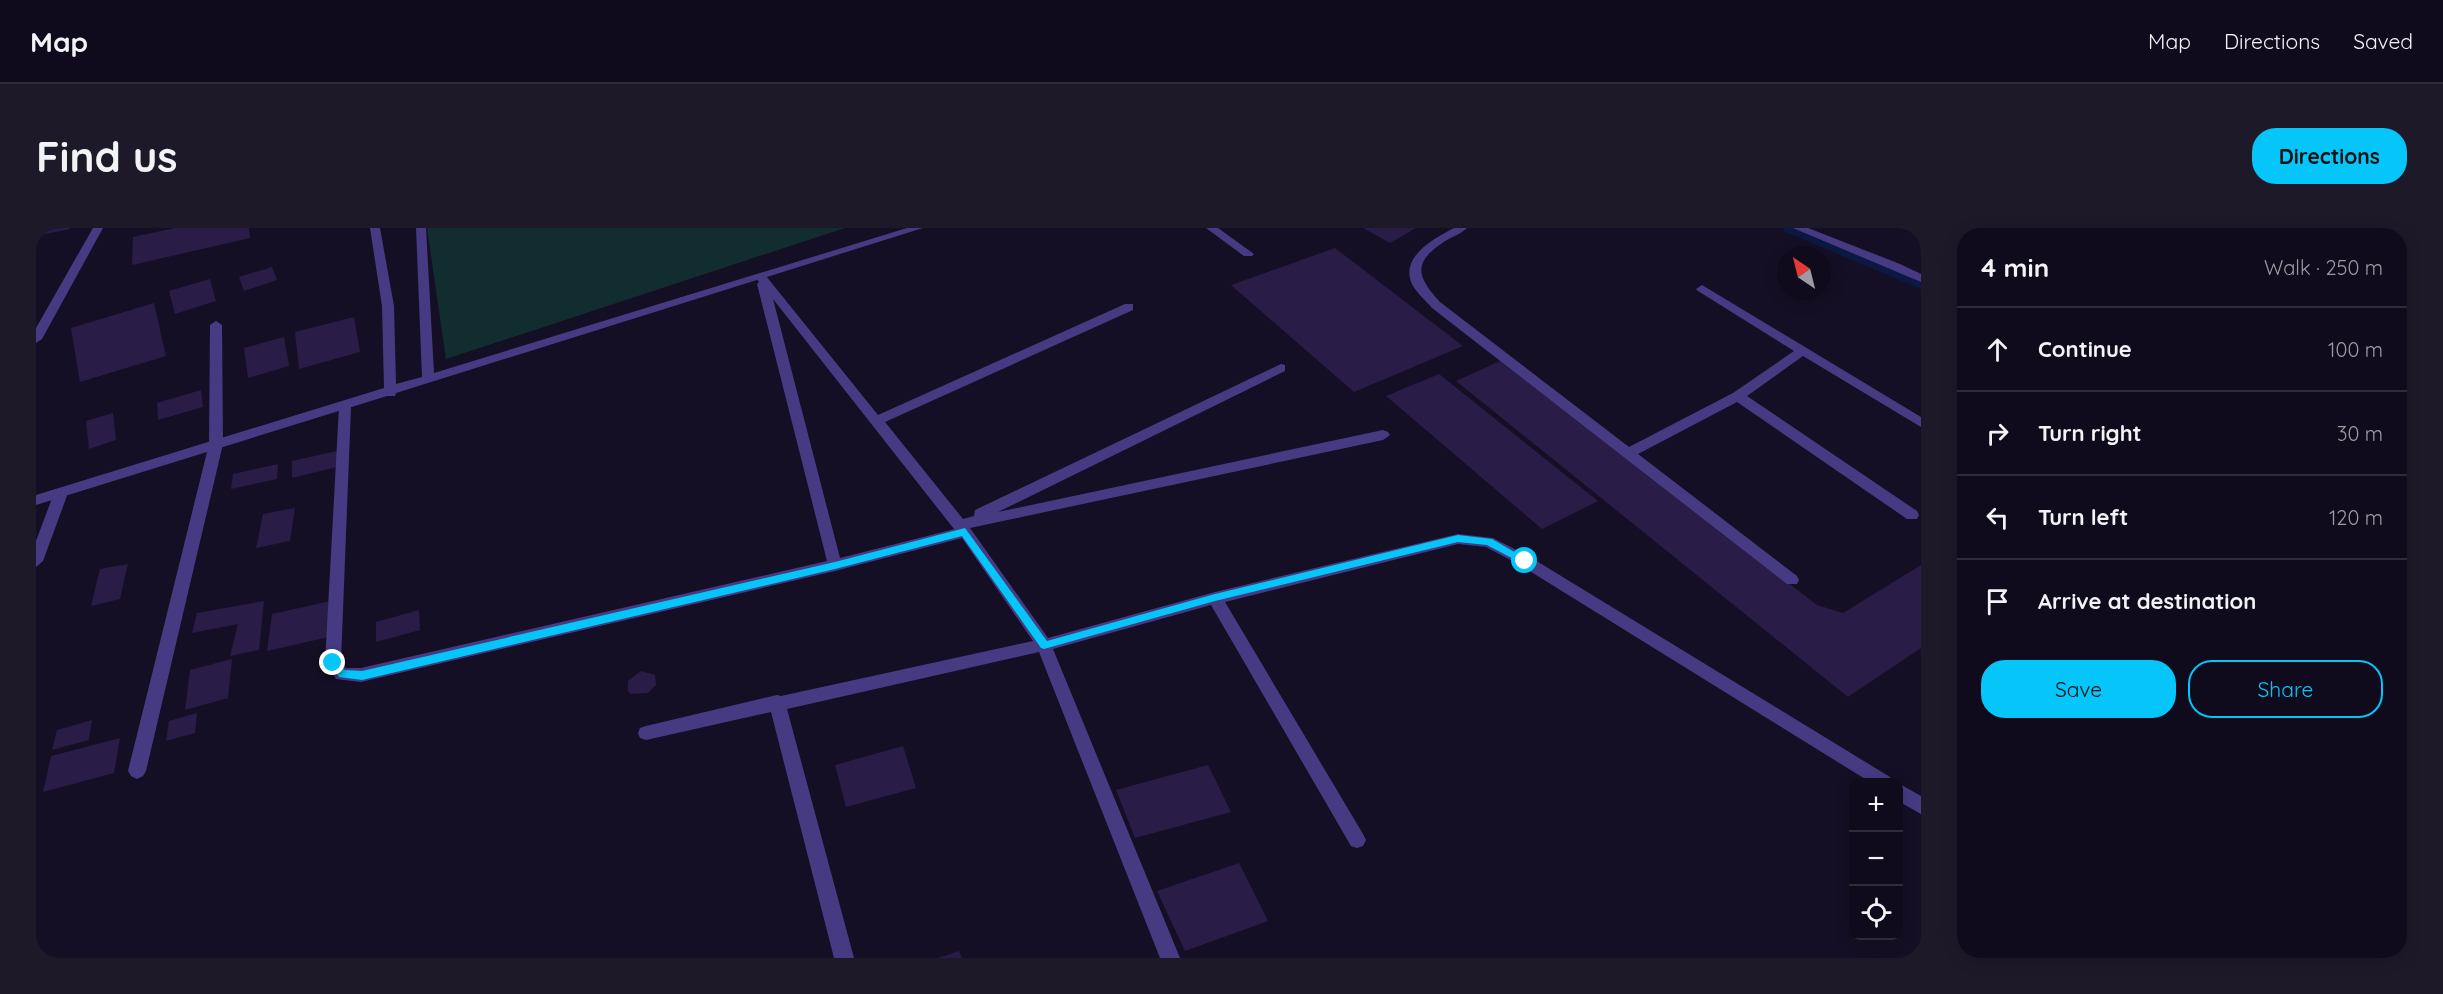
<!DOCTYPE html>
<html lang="en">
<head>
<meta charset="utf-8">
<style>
	:root { --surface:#100b1c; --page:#1e1929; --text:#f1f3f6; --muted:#9c9ba3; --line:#302b3b; --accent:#05c5f9 }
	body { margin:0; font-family:Quicksand,sans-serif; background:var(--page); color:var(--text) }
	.controls { position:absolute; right:18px; bottom:18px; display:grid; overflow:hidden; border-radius:12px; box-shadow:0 3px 15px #0003 }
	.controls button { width:54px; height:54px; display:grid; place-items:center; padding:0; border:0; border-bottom:2px solid var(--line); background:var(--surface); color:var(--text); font:30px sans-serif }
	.compass { position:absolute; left:1741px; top:18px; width:54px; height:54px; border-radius:50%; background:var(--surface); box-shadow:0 3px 15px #0003; rotate:325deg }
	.stop { position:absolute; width:18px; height:18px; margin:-14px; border:4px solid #05c5f9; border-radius:50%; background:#fff }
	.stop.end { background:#05c5f9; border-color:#fff; box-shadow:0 2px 6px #0008 }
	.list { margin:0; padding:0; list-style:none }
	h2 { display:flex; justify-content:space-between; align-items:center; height:78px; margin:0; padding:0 24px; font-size:26px }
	h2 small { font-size:20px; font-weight:400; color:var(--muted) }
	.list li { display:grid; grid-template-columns:39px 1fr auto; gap:18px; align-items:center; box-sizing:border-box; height:84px; padding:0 24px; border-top:2px solid var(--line) }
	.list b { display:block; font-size:22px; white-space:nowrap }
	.list em { font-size:20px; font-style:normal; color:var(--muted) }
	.actions { display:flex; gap:12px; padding:18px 24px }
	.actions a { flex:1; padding:14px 0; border:2px solid var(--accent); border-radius:24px; text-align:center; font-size:21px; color:var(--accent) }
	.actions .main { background:var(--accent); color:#111 }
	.icon { flex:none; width:33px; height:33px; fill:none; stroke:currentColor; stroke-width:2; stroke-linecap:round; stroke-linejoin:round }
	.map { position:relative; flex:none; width:1885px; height:730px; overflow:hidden; border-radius:24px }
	header { display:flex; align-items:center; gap:36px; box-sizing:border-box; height:84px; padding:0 30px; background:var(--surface); border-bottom:2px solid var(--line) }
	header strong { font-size:28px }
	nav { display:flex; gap:33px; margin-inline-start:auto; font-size:21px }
	.intro { display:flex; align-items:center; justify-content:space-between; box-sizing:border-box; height:144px; padding:0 36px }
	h1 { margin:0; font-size:42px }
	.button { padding:15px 27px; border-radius:24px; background:var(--accent); color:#111; font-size:21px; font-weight:700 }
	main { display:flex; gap:36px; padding:0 36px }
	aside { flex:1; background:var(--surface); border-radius:24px; box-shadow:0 3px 15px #0003 }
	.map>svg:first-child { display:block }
</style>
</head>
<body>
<header>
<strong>Map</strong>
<nav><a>Map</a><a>Directions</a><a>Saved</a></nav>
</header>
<div class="intro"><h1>Find us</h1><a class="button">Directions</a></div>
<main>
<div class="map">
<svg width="1885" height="730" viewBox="0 0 1885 730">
	<rect width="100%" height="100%" fill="#150f25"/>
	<!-- green -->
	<path fill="#122d2f" d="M391,0H809L410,131Z"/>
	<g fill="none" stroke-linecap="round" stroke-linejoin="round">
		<!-- stream -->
		<path stroke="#0b1942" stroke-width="9" d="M1752,0L1885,56"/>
	</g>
	<!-- building -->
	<path fill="#291c46" d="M0,0H34V1L0,8Z
		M139,0H213L214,10L96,37L97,9Z
		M1327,0H1380L1354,15Z
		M1299,20L1427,118L1318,164L1195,57Z
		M236,39L241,52L208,63L203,49Z
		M174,51L180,73L139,86L133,63Z
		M118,75L130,128L44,154L35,100Z
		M318,89L324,124L263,141L259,104Z
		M248,109L253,138L212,150L208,120Z
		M1464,133L1781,377L1807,385L1885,337V420L1812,469L1420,153Z
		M1403,146L1562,273L1506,301L1350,168Z
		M165,162L167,179L122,192L121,175Z
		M77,185L80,212L53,221L50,193Z
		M301,223V239L256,250V233Z
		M242,236L241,251L195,261L197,246Z
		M259,280L254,313L220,320L227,286Z
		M92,336L84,371L55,378L64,341Z
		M299,372L297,408L231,423L236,386Z
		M228,373L223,422L194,428L202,396L156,405L161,385Z
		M383,382L384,402L340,414V394Z
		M196,431L192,470L149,482L154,442Z
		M605,443L619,447L620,457L612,465L595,466L592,463V453Z
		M161,485L159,505L130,513L133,493Z
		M56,492L53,512L16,522L21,502Z
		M84,510L78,545L7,564L15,528Z
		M867,518L880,560L810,579L799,537Z
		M1172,537L1195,584L1099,610L1080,562Z
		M1203,635L1232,693L1149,723L1121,663Z
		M923,723L926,730H902Z"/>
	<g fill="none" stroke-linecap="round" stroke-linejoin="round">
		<!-- service -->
		<path fill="#463b83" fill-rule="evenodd" d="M1170,0H1182L1218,26L1216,28H1208Z
			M1418,0H1431C1426,5 1418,8 1411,12C1377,33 1379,47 1404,74L1593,219L1697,165L1758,123L1662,63L1660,61L1666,57L1885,189V199L1767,128L1711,168L1881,283L1883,287L1881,291H1871L1701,174L1602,226L1761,348L1763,352L1761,356H1751L1396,80C1390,73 1382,66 1377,58C1362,30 1397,11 1418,0Z
			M1757,0H1772L1864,36L1885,46V54Z"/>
		<!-- minor -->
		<path fill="#463b83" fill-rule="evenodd" d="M57,0H67L6,111L0,115V100Z
			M726,47L730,48L842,187L1089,76H1097V82L849,194L927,291L938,288L939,282L1245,136L1249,137V143L962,284L1347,202L1352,204L1354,207L1347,212L934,300L1012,410L1179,364L1422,306L1457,310L1494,329L1854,549L1857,554H1834L1484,337L1450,319L1422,316L1189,374L1327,606L1330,612L1327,618L1321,620L1315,618L1175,377L1017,421L1144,730H1124L1003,424L751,481L818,730H798L735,484L610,512L604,510L602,505L604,500L610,498L741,467L745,468L997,413L926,310L799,343L325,454L300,451L289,435L303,179L309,175L315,179L305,433L310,440H325L791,333L721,56L723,54L720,50ZM737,71L918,301H919L804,330Z
			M180,93L186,97L187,216L110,543L107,548L101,551L95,548L92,543L173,216L174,97Z
			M25,260L32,265L7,333L0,339V313L18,265Z
			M1862,555L1885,568V586L1862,573Z"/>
		<!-- tertiary -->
		<path fill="#463b83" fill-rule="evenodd" d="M334,0H344L358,78L360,156L386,149L380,0H390L398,145L871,0H887L360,165L359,168H351L0,277V267L348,160L346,78Z"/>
	</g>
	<!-- route -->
	<path fill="#05c5f9" d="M929,300L1011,413L1179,366L1422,307L1456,311L1494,333L1489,337L1451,317L1422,314L1179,373L1008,421L1005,420L926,308L799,341L326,452L303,449L292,435L297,431L309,442L326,443L799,334Z"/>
</svg>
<div class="controls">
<button>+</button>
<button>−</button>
<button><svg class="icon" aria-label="locate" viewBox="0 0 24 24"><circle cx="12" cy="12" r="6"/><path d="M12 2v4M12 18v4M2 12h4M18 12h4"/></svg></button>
</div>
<svg class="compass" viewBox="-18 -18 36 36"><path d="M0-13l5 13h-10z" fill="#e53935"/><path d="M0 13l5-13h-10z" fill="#9c9ba3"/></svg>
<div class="stop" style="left:1489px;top:333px"></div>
<div class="stop end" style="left:297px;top:435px"></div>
</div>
<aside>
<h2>4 min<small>Walk · 250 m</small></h2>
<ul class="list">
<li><svg class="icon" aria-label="ahead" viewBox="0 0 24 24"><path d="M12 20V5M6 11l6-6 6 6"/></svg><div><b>Continue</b></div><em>100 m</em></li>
<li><svg class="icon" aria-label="right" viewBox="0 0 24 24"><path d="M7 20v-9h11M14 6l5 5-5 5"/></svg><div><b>Turn right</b></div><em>30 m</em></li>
<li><svg class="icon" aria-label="left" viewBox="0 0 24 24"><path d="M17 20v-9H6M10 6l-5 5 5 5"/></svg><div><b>Turn left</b></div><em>120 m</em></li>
<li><svg class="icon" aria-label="arrive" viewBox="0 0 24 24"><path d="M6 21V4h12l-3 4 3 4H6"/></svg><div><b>Arrive at destination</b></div></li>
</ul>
<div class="actions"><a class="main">Save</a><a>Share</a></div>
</aside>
</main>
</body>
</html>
